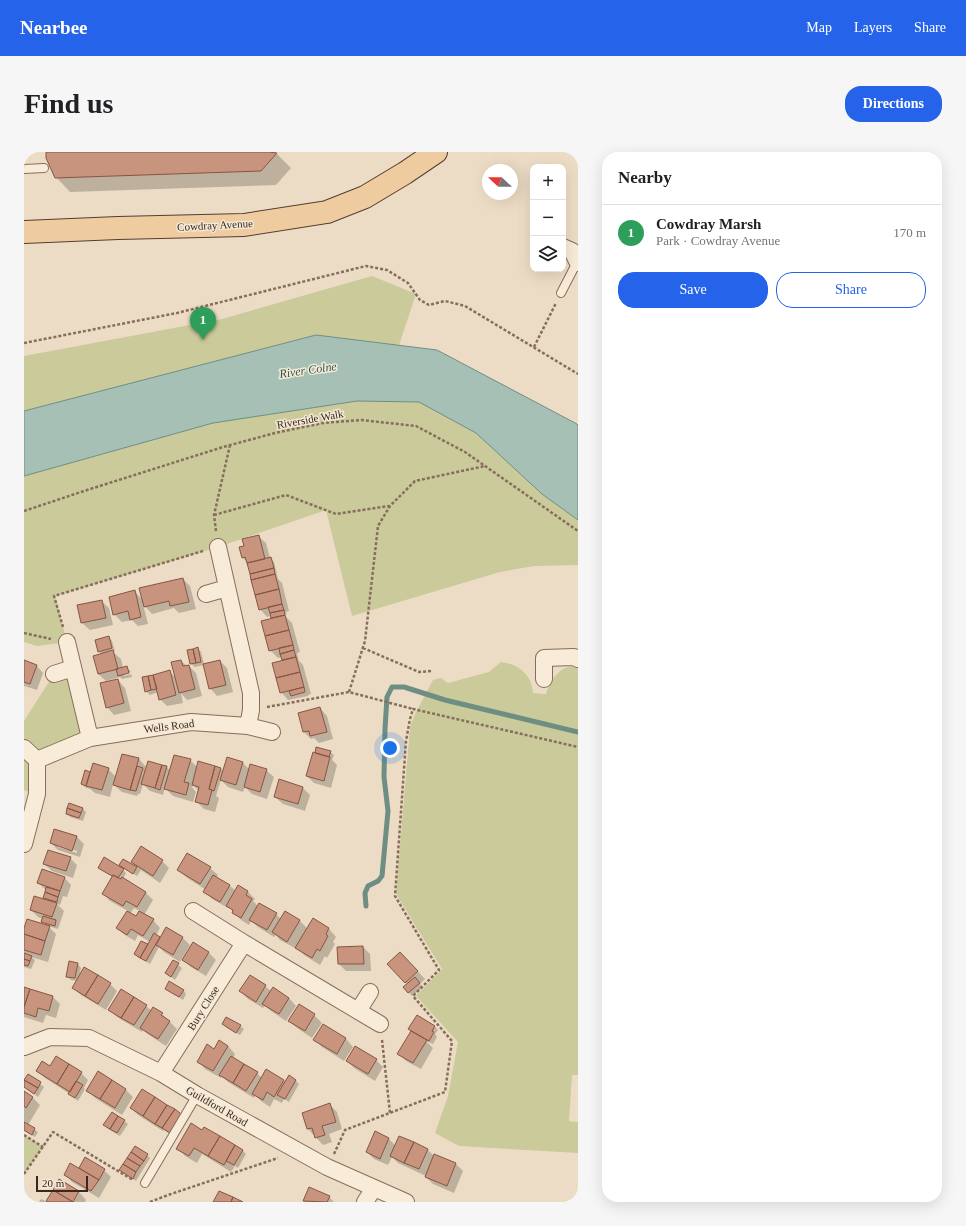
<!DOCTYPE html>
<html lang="en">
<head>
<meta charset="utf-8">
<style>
	:root { --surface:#fff; --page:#f6f6f6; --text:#202124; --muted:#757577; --line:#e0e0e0; --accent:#2563eb }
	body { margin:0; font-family:Georgia,serif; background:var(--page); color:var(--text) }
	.controls { position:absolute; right:12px; top:12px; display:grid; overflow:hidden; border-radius:8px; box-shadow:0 4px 16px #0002 }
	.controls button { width:36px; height:36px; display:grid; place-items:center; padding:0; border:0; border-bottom:1px solid var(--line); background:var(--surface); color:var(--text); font:20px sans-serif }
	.compass { position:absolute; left:458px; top:12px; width:36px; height:36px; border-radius:50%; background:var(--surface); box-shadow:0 4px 16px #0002; rotate:292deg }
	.scale { position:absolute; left:12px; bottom:10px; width:52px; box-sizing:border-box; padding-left:4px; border:2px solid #38281f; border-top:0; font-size:11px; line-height:14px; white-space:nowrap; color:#38281f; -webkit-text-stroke:3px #f4e8d5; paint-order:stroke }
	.you { position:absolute; left:366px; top:596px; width:14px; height:14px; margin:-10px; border:3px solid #fff; border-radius:50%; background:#1a73e8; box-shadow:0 0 0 6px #1a73e833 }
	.badge { display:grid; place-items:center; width:26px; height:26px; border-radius:50%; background:var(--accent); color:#fff; font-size:13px; font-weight:700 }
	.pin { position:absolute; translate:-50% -33px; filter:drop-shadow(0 1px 2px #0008) }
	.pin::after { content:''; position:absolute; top:21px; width:14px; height:12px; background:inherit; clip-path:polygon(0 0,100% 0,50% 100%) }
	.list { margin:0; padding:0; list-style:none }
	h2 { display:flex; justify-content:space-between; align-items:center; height:52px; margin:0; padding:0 16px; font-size:17px }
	h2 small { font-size:13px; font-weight:400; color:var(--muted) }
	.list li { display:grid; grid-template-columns:26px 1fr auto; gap:12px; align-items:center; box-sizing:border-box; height:56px; padding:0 16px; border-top:1px solid var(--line) }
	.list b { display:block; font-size:15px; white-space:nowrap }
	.list p { margin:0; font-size:13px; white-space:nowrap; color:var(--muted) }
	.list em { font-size:13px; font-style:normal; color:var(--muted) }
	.actions { display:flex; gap:8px; padding:12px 16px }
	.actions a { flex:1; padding:9px 0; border:1px solid var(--accent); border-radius:16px; text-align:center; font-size:14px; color:var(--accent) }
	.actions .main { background:var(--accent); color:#fff }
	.icon { flex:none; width:22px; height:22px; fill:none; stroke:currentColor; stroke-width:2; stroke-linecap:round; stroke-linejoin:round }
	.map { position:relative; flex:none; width:554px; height:1050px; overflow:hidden; border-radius:16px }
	header { display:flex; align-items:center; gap:24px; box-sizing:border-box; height:56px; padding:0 20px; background:var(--accent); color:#fff }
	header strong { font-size:19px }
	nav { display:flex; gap:22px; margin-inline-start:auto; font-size:14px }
	.intro { display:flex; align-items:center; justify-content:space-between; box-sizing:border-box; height:96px; padding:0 24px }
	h1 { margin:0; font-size:28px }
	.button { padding:10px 18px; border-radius:16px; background:var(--accent); color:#fff; font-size:14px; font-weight:700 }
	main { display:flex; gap:24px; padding:0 24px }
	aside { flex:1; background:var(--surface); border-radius:16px; box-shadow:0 4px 16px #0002 }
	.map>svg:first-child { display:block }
</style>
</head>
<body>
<header>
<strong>Nearbee</strong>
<nav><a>Map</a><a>Layers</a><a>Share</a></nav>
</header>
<div class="intro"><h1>Find us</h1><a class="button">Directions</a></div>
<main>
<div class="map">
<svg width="554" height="1050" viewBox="0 0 554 1050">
	<rect width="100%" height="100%" fill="#eddcc5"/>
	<!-- green -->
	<path fill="#caca9a" d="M348,124L392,142L375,193L292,183L0,259V204L198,167Z
		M333,249L395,250L452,281L518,342L554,368V413L510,414L476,420L328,464L302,358L194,395L31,444L43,490L13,494L0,490V324L189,271Z
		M477,510C495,512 508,523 509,541L522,542C527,527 537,512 554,515V923H548L545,969L554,970V1001L435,994L411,981L424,944L434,890L392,844L418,817L372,742L386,575L391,562L409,528L417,526L424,531L465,520Z
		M49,516L66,586L13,608V642L0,638V569L30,522Z
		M0,983L19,995L0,1022Z"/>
	<!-- water -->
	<path fill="#a7c0b6" stroke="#6e8e83" d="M292,183L413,198L553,272L554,273V368L518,342L452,281L395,250L333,249L189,271L0,324V259Z"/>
	<!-- shadow -->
	<path fill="#0003" fill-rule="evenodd" d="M23,0H238L253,2L267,16L252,33L46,40L32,25Z
		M234,384L242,391L246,406L250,410L254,427L258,431L265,459L262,460L263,463L260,460V463L268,471L276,500L273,501L275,509L279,513L287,542L284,543V544L264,548L257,540L259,509L258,505L254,506L246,498L249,467L247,464L243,465L236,457L224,411L219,406L216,396L221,394Z
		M159,427L166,434L172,457L155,461L150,456L128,462L119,452L124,472L114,474L108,468L98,470L90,462L110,439L120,449Z
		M77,449L85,456L89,473L66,478L58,471Z
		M85,485L88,489L91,499L89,500L97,507L99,516L103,515L106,519L107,520L100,521V524L107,522L108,525L98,527L96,525L82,529L74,522L78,502L75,499Z
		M174,496L177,500L180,512L196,509L203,516L209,540L193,544L186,536L180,513L171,515L167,512L164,499Z
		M0,509L12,513L19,521L13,538L0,534Z
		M157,509L163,514H165L172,521L178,544L163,548L157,541L159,551L143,554L136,547L134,540L126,543L122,539L146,520L152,526Z
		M94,528L101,536L107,559L90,563L83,555Z
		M296,556L303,564L309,587L295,591L290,586L287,587L280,580Z
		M306,600L310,603L308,608L313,613L307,636L290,631L283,624Z
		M115,607L123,616L143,615L146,619L166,608L173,615L196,616L200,620L204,607L219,611L226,618H242L250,625L243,647L228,642L221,635L219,640L204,635L197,628L192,644L195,646L191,660L180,657L172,649L175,639L169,633L168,635L172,640L169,650L149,644L141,636L139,643L126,639L119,632L116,642H114L113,644L98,640L89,632L86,645L71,641L65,636V637L61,635L58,632L66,621L67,622L84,617L92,625Z
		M279,636L286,643L281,659L259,652L251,645Z
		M58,656L62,660L59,669L46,665L43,661Z
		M31,678L53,685L60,692L56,705L34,698L27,691ZM34,693L53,699V701L34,695Z
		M46,706L53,713L49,726L28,719L20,712Z
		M99,708L114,717L108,710L138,709L145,716L136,731L117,718L113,724L100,716L96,713Z
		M75,716L99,718L102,721L99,727L121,740L129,748L120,763L129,768L136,776L132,783L137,786H159L166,793L156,810L140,800L135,795L126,812L114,805L111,802L124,794L126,790L114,783L111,789L101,783L93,776L104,759L86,749L79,741L89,725ZM110,756L116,759L112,766L106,762Z
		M186,716L194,723L192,726L206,734L212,739H223L231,747L229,749L234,754L252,762L257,767L261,760L276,769L284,777L289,768L305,777L312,785L309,790L311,792L303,806L301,804L296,813L280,803L272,795L271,796L256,788L252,783L250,785L234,775L227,769L225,773L217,768L205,755L204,756L188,747L181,740L182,738L162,725L154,718Z
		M40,725L47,733L43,745L39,744L36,753L33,752L40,759L34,777L24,774L32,782L24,810L7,805L11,808L7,817L0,815V802H2L0,801V779L23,774L18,769L19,767L14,765L7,758L23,749L20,746L22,738L14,731Z
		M169,792L185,801L192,808L182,824L167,815L160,808Z
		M339,795L346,802L347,819H322L315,812Z
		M149,809L158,816L151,828L142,821Z
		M384,809L401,827L396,832L399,835L388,844L380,835L384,833L365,812Z
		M46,810L54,812L57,816L55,825L86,832L93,839L82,858L57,843L49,836L53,829L47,828L43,824Z
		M241,834L247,839L265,846L272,854L262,869L247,859L241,854L239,856L224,847L216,839Z
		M0,836L29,845L36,852L32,866L22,863L19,871L0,865Z
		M142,836L159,838L162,842L159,848L146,840Z
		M122,854L128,859L130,857L138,862L153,877L142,894L125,883L119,878L118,880L93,865L86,858Z
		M275,854L290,863L298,871L288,886L273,876L265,869Z
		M199,872L216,874L220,877L216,883L203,876Z
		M300,874L322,887L329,895L320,909L298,895L291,888Z
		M410,874L414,878L411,882L413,885L409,892L402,889L409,896L397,917L382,909L375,902L388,879L386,877Z
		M204,894L211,902L209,906L233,921L238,926L243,918L262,930L265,925L272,929L275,932L265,950L260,947L258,951L250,947L246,955L237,949L231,943L230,946L204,930L198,924L197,926L181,917L174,909L191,898Z
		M352,908L359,915L351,929L330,916L323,909Z
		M27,915L57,921L64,928L60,936L61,937L54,949L49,945L46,942L21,926L13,919Z
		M74,921L102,938L109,945L98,963L71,946L63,938Z
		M4,923L20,935L14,945L0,935V931Z
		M118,938L157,962L160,966L149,984L140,978L139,979L114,963L107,956Z
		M0,940L9,946L16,953L4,973L14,980L11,985L0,979Z
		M306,953L313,960L318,977L305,982L308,990L299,993L284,977L279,962Z
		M100,969L104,972L96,984L84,977L81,973Z
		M180,976L219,999L222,1002L214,1016L211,1014L207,1020L178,1002L173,1011L161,1004L154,996L178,980Z
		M351,981L365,987L371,993L375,985L404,998L410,1004L411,1003L432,1012L439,1019L430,1041L409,1032L402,1025V1024L374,1011L368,1005L364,1013L350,1007L343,1000Z
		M123,1003L126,1006L112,1029L97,1018Z
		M61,1006L80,1018L87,1025L75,1046L48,1030L41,1022L55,1017Z
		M36,1029L55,1040L62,1048L61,1050H23Z
		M286,1036L305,1045L310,1050H280Z
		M17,1047L23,1050H15Z"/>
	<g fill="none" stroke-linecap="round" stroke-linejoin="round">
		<!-- stream -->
		<path stroke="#6e8e83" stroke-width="5" d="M342,754L341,741L344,734L354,729L358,724L364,659L360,625L361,577L363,545L368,535H380L421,548L554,580"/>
	</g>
	<!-- building -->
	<path fill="#c9947d" stroke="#855643" d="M22,0H245L253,1L237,19L31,26L22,6Z
		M235,383L241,407L223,411L221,405L218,406L215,395L220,394L218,387Z
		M247,405L250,416L226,422L223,411Z
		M250,416L251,422L227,428L226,422Z
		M251,422L255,437L231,443L227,428Z
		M159,426L165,450L146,454L145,449L120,455L115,436Z
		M255,437L258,452L235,458L231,443Z
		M111,438L117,465L106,468L104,459L89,463L85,445Z
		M78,448L82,466L57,471L53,453Z
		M258,452L260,458L246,461L244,455Z
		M260,458L261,463L247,466L246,461Z
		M261,463L265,478L241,484L237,469Z
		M265,478L269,493L245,499L241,484Z
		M85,484L88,496L74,500L71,488Z
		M269,493L270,498L256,502L255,496Z
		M174,495L177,510L172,511L169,497Z
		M169,497L172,511L166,512L163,498Z
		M89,498L94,517L74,522L69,504Z
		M270,498L272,505L258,508L256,502Z
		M272,505L276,520L252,526L248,511Z
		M0,508L13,513L6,532L0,530Z
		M157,508L159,514L165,513L171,537L155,541L147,510Z
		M196,508L202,533L185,537L179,512Z
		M103,514L105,521L94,524L92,517Z
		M146,518L152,543L135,548L129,523Z
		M276,520L280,535L256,541L252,526Z
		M129,523L133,537L127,538L124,524Z
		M124,524L127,538L121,540L118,525Z
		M94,527L100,551L82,556L76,531Z
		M280,535L281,540L267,544L265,539Z
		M296,555L303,580L286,584L285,579L279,580L274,561Z
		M292,595L307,599L305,605L291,601Z
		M289,600L306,605L300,629L282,624Z
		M98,602L115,606L106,638L89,633Z
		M150,603L167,607L160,630L165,631L162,643L140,637Z
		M203,605L219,610L212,633L196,628Z
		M124,609L138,613L131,636L117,632Z
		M174,609L191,614L185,637L188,638L184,653L171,650L175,635L168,633Z
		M69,611L85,616L78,638L62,634Z
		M226,612L243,617L236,640L220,635Z
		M138,613L143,614L136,638L131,636Z
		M113,614L119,616L112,639L106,638Z
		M191,614L197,616L190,639L185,637Z
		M61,618L66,620L62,634L57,632Z
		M255,627L279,635L274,652L250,645Z
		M45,651L59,656L57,661L43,656Z
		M43,656L57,661L55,666L42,662Z
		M30,677L53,684L48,699L26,691Z
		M117,694L139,708L129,724L107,710Z
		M24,698L47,705L42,719L19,712Z
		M163,701L187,715L176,732L153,718Z
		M80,705L100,717L94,726L89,723L88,724L74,716Z
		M99,707L113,715L109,722L95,713Z
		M18,717L41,725L36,739L13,731Z
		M89,723L97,727L98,725L122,740L113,755L102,749L99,754L78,742Z
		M189,723L206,733L196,750L179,740Z
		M214,733L224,739L222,743L228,747L217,766L208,761L209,758L202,754Z
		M22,735L36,739L34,745L21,740Z
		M21,740L34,745L33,750L19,746Z
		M10,744L33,751L28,765L6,758Z
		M235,751L253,761L243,778L225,768Z
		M103,759L112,764L115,759L130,767L119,784L107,777L103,783L92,776Z
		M261,759L276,768L263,790L248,780Z
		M19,764L32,768L31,774L17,770Z
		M289,766L305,776L302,782L304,784L296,799L293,797L288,806L271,796Z
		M3,767L26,774L21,789L0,782V776Z
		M142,775L159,785L149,803L132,793Z
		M130,781L136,785L122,809L116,806Z
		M0,782L21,789L17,803L0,798Z
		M117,789L124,792L116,806L110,802Z
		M169,790L185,800L174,818L158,808Z
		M339,794L340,812H314L313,795Z
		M376,800L394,819L381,831L363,812Z
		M0,801L8,804L6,809L0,807Z
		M0,807L6,809L4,814L0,813Z
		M149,808L155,811L147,825L141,821Z
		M45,809L54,811L51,826L42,825Z
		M60,815L74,823L61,844L48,836Z
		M74,823L87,831L74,852L61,844Z
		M226,823L242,833L232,850L215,839Z
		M391,825L396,831L384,841L379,835Z
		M145,829L160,838L155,845L141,837Z
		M0,835L6,837L0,855Z
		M249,835L265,846L255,862L238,852Z
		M6,837L29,844L25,859L14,856L12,865L0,861V855Z
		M97,837L110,845L97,866L84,858Z
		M110,845L123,853L110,873L97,866Z
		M275,852L291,862L281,879L264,869Z
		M129,855L139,861L137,863L146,869L134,887L116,876Z
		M393,863L411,874L408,879L410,880L405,889L384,877Z
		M202,865L217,873L212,881L198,872Z
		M299,872L322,886L313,902L289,888Z
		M387,879L403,888L389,911L373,902Z
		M195,888L204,894L189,919L173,910L183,892L190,897Z
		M331,894L353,907L344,922L322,909Z
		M32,904L45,912L33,932L12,919L18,909L26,914Z
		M207,904L220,912L209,931L195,923Z
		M45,912L58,920L46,940L33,932Z
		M220,912L234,920L222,939L209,931Z
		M242,917L260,928L250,945L243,940L239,948L228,942Z
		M74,919L88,928L76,947L62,939Z
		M4,922L17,930L14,936L0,928Z
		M265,923L272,928L261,947L253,943Z
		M0,928L14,936L10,942L0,935Z
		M88,928L102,937L91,956L76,947Z
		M52,929L59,933L51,946L44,942Z
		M118,937L131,945L119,964L106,956Z
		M0,939L9,945L2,956L0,954Z
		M131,945L143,953L131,972L119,964Z
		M306,951L312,970L298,974L301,983L291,986L288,976L283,977L278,961Z
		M143,953L151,957L138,976L131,972Z
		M151,957L157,962L146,981L138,976Z
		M88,960L94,964L86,977L79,973Z
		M94,964L101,968L93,981L86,977Z
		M0,970L11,976L8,983L0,978Z
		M167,971L178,978L180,975L196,984L184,1004L170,996L165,1004L152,997Z
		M351,979L365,986L356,1007L342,1000Z
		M196,984L211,993L200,1013L184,1004Z
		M375,984L390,990L380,1011L366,1004Z
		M390,990L404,997L395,1017L380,1011Z
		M211,993L219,998L210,1013L202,1009Z
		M111,994L124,1002L120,1009L107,1000Z
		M107,1000L120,1009L116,1014L103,1006Z
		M410,1002L432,1011L423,1034L401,1025Z
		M61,1005L81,1017L75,1028L55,1016Z
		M103,1006L116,1014L112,1020L99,1012Z
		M46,1011L75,1028L67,1039L40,1023Z
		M99,1012L112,1020L109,1027L95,1018Z
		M35,1027L55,1039L49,1050L29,1038Z
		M285,1035L306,1044L303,1050L279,1049Z
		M29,1038L49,1050H25L22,1049Z
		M195,1039L209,1045L207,1050H189Z
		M209,1045L219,1050H207Z"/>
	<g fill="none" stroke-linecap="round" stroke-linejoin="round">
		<!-- service casing -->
		<g stroke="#876e5c" stroke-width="10">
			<path id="service" d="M0,17L20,16
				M537,141L553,110
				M121,1031L173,943"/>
		</g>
		<!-- minor casing -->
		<g stroke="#876e5c" stroke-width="18">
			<path id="minor" d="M539,95L548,99L554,111
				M182,442L203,436
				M43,490L66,586
				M30,522L49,516
				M520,527V506L550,505L554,507
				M224,574L248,580
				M0,596L13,608
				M0,692L13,642V608L66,586L167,570L224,574L227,558V541L194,395
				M169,759L220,791L356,872
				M334,859L346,840
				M0,895L26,885L65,886L137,921L173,943L303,1015L382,1050
				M137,921L220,791
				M341,1050L350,1036"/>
		</g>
		<!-- primary casing -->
		<g stroke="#553d30" stroke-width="24">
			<path id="primary" d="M0,80L94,76L220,73L303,60L341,45L381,21L412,0"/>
		</g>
		<!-- path -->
		<path stroke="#876e5c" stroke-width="2.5" stroke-dasharray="3 2" stroke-linecap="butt" d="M0,191L153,161L342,114L363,118L384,131L396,148L405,153L421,149L441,154L554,222
			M510,195L532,151
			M0,359L60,339L199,295L251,281L299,271L337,268L392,274L441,300L554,379
			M190,363L262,343L312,362L365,354
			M192,379L190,363L206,293
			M39,475L30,444L179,399
			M0,481L27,487
			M339,496L395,520L408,519
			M325,540L341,489L354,374L366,354L391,329L461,314
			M243,555L325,540L389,557
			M358,888L366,961
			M0,983L19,995
			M310,1002L321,978L421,940L428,889L389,844L415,818L371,744L382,589L386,567L389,557L554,595
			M0,1022L29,980L109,1028
			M126,1050L144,1043L254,1006"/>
		<!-- service -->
		<use href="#service" stroke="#f8ebd8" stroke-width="8"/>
		<!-- minor -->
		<use href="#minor" stroke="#f8ebd8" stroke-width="16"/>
		<!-- primary -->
		<use href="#primary" stroke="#eecc9f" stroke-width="22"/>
	</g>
	<g text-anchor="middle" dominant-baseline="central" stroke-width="3" stroke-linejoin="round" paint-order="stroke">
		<!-- street labels -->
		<g font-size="11" fill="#38281f" stroke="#f4e8d5">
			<text transform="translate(191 73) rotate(-3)">Cowdray Avenue</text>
			<text transform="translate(286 267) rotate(-10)">Riverside Walk</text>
			<text transform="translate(145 574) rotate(-7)">Wells Road</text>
			<text transform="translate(179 856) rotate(-58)">Bury Close</text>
			<text transform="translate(193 954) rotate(30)">Guildford Road</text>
		</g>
		<!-- water labels -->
		<g font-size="12" font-style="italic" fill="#2f5750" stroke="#f4e8d5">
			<text transform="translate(284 218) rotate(-8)">River Colne</text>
		</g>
	</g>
</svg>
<div class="controls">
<button>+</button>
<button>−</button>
<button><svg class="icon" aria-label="layers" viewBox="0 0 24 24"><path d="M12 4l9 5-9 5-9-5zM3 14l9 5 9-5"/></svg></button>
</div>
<svg class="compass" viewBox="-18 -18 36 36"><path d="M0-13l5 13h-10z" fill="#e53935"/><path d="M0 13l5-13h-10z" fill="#757577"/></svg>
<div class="scale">20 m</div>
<div class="you"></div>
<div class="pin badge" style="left:179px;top:188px;background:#2e9e5b">1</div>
</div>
<aside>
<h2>Nearby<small></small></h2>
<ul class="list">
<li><span class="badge" style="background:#2e9e5b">1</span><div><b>Cowdray Marsh</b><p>Park · Cowdray Avenue</p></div><em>170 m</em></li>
</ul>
<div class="actions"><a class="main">Save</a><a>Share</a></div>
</aside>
</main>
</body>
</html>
